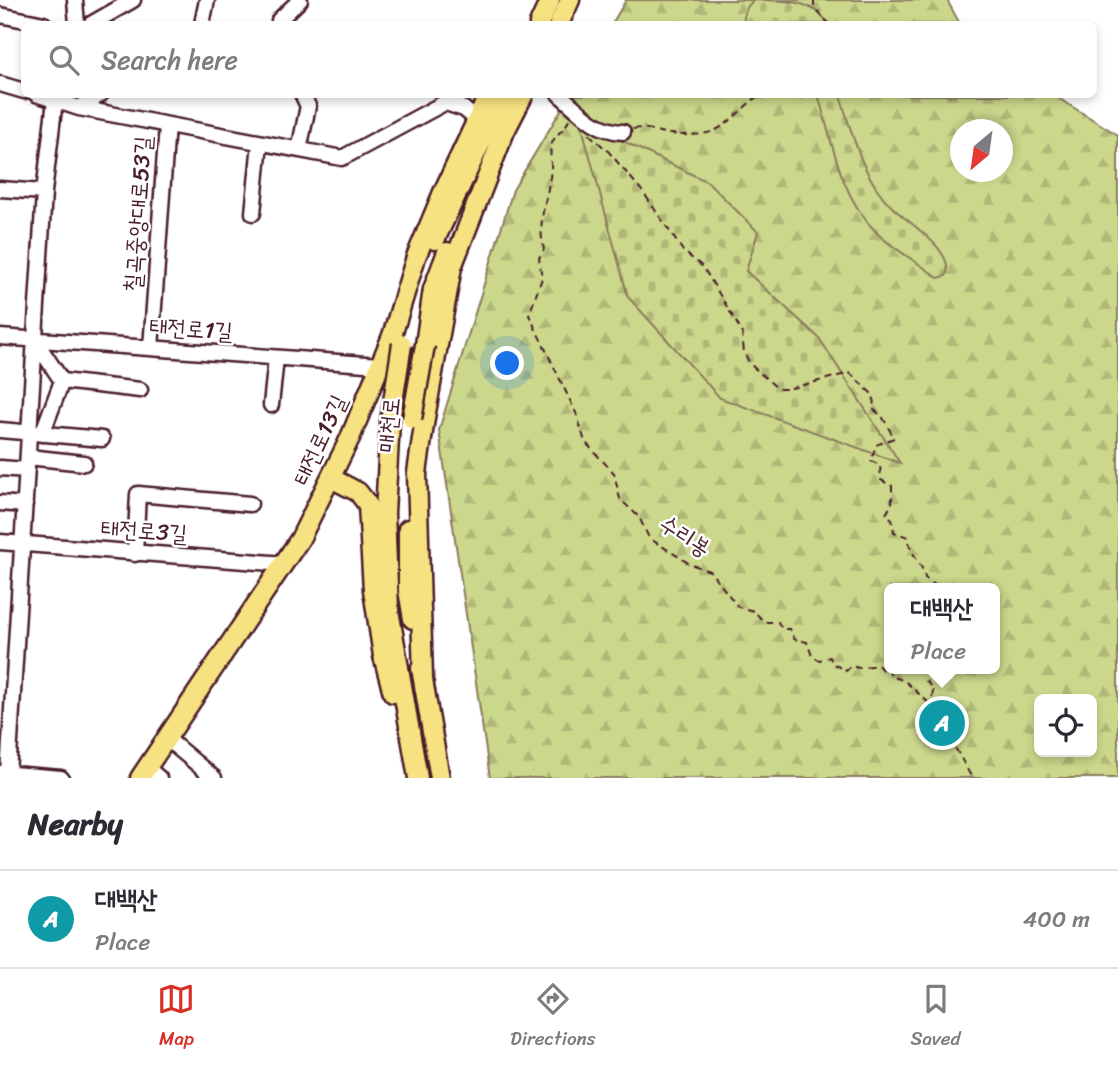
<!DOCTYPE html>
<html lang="en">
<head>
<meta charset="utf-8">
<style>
	:root { --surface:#fff; --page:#f2f2f3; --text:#2b2b33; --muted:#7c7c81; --line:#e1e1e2; --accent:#d93025 }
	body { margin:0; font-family:Sriracha,"Poor Story",sans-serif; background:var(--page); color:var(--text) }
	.controls { position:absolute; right:21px; bottom:21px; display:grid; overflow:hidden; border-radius:10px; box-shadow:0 4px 10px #0003 }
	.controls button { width:63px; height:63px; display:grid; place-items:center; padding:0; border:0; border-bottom:2px solid var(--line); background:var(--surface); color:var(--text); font:35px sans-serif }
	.compass { position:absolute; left:950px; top:119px; width:63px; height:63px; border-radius:50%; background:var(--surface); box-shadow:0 4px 10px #0003; rotate:209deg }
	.you { position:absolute; left:508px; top:364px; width:24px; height:24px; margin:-18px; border:5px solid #fff; border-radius:50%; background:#1a73e8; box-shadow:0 0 0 10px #1a73e833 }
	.badge { display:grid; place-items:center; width:46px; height:46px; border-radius:50%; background:var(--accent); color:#fff; font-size:23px; font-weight:700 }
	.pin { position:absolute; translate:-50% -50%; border:4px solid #fff; box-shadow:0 2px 7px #0006 }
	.popup { position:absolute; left:884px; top:583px; width:116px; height:91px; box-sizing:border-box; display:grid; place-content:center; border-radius:10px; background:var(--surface); filter:drop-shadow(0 2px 5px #0005); font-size:23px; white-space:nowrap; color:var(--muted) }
	.popup b { font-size:26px; color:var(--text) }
	.popup::after { content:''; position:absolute; left:50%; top:100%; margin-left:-14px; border:14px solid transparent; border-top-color:var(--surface) }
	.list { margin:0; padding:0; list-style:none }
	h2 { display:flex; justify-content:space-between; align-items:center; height:91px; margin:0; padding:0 28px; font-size:30px }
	h2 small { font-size:23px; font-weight:400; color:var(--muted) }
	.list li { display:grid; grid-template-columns:46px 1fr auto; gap:21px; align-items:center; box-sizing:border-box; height:98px; padding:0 28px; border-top:2px solid var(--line) }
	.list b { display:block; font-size:26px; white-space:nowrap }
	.list p { margin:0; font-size:23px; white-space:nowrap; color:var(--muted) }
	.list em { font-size:23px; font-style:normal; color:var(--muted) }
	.icon { flex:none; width:38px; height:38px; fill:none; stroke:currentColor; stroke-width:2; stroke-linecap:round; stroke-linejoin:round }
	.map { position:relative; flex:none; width:1118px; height:778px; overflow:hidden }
	.search { position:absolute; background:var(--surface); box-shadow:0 4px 10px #0003; left:21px; right:21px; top:21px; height:77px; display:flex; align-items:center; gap:18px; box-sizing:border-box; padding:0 24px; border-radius:10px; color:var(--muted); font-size:26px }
	.sheet { height:189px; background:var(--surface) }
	nav { display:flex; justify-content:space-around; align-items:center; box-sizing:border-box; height:98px; border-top:2px solid var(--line); background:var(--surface); font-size:19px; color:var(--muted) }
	nav a { display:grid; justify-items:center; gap:4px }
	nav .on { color:var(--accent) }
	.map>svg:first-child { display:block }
</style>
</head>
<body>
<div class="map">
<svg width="1118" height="778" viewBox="0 0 1118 778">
	<defs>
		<pattern id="forest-firs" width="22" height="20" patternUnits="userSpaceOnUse" patternTransform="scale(1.75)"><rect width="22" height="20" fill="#cbd78b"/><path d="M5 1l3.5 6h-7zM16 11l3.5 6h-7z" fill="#b0b878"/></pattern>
		<pattern id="cemetery-stones" width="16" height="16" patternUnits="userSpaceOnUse" patternTransform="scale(1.75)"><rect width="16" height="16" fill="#cbd78b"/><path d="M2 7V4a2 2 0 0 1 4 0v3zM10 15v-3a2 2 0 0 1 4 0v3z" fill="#b0b878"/></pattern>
	</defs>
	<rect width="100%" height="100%" fill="#fff"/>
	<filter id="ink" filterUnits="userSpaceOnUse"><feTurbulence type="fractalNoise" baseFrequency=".0143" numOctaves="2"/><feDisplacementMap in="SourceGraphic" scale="14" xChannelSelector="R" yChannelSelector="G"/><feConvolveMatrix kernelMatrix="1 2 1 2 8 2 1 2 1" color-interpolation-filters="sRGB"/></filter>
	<g filter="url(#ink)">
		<!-- forest -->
		<path fill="url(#forest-firs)" stroke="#8a7b5b" stroke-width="2" fill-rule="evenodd" d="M626,0H947L960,24H612Z
			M570,95H1053L1118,135V778H490L439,430L513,190ZM960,130H1002V172H960ZM890,588H995V669H890ZM1039,699H1092V752H1039Z"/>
		<!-- cemetery -->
		<path fill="url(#cemetery-stones)" stroke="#8a7b5b" stroke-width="2" d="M754,0C788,0 812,0 829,24H744C743,14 746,6 754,0Z
			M818,95H840C852,133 862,178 892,207C908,223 956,251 946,276L938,278C921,264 890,247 877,233C839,195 833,143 818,95Z
			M582,127L596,128L708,182L758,232L746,271L819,338L900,463L720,398L628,297Z"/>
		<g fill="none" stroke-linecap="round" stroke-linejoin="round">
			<!-- minor casing -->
			<g stroke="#4a1f2b" stroke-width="19">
				<path id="minor" d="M75,0L77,24
					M0,15L44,24
					M91,24L133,0
					M202,24L207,0
					M279,24V20L300,0
					M0,84L24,91
					M36,94L79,108L342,158L461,94
					M559,94C579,111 595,131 623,132
					M446,103L464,109L477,120
					M79,108L101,94
					M299,150L308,106L302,94
					M0,189L44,192
					M253,213L260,143
					M0,337L379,365
					M34,339L62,381L140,390
					M151,348L167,125
					M271,405L276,358
					M0,430L102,439
					M42,434L62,381
					M28,457L84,463
					M0,468L27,470
					M0,503L25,505
					M0,542L285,564
					M135,554L138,494L250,504
					M166,738L214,778
					M146,767L159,778
					M0,773L61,778
					M8,774L44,192L55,100"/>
			</g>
			<!-- major casing -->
			<g stroke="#4a1f2b" stroke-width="23">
				<path id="major" d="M539,24L550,0
					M559,24L570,0
					M500,141L524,94
					M435,240L504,94
					M425,345L433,289L447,252
					M390,421L385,513L389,610L418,778
					M331,478L358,492L368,505L373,590L383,656L393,693
					M408,529V590L413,619
					M421,668L440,778
					M423,677L417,473L425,418L452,267L505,131
					M140,778L300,539L350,438L392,336L416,257L444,190L489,94"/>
			</g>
			<!-- path -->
			<path stroke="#4a1f2b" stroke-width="2" stroke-dasharray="7 5" stroke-linecap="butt" d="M814,0V7L829,24
				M569,119C565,130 558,132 553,141C548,150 552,159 551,168C549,197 536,219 544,249L539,258L542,278L529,315L577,415L585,442L614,473L620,499L639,517L649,538L690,564L710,571L738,607L754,611L764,622H778L782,629H790L794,639L807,642L812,656L819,660L830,657L832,663L846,671L851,666L859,668L878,665L882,670H889L891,676L905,681L932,706L972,778
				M633,129C646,126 658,133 671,134C723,139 723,124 760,94
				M589,134L608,151L643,192L683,251L703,267L742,332L744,353L751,365L778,389H788L850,373L874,396L873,409L882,416L894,438L876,445L871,461L880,465L881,480L892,486V504L886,514L892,519L894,532L908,537C909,554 923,563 925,578L939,588
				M928,669L926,681L933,689L932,705"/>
			<!-- minor -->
			<use href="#minor" stroke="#fff" stroke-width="14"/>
			<!-- major -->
			<use href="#major" stroke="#f7e281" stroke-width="18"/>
			<!-- major-bridge casing -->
			<g stroke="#4a1f2b" stroke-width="23" stroke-linecap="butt">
				<path id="major-bridge" d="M412,419L425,345
					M390,421L402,344"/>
			</g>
			<!-- major-bridge -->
			<use href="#major-bridge" stroke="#f7e281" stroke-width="18"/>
		</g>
	</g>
	<g text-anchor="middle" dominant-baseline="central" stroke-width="5" stroke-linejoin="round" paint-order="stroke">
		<!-- street labels -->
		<g font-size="23" fill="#4a1f2b" stroke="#fff">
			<text transform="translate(138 214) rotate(-86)">칠곡중앙대로53길</text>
			<text transform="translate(191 329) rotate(4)">태전로1길</text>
			<text transform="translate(389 425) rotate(-84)">매천로</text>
			<text transform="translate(320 440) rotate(-65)">태전로13길</text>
			<text transform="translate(144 531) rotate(4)">태전로3길</text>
			<text transform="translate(685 536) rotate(33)">수리봉</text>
		</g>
	</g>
</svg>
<div class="controls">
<button><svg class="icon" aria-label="locate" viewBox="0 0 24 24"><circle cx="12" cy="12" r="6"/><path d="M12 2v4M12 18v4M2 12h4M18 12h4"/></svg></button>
</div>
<svg class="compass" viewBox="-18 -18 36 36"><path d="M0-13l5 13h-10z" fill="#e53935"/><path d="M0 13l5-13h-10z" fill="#7c7c81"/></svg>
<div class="you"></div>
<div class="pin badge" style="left:942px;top:723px;background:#0f9aa8">A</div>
<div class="popup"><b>대백산</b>Place</div>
<div class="search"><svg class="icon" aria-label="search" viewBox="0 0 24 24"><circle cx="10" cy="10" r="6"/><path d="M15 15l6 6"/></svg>Search here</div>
</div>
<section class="sheet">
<h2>Nearby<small></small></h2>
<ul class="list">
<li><span class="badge" style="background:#0f9aa8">A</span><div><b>대백산</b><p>Place</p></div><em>400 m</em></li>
</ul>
</section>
<nav>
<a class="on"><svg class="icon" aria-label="map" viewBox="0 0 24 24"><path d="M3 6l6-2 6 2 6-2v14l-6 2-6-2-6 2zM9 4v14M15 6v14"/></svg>Map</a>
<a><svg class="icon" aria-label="directions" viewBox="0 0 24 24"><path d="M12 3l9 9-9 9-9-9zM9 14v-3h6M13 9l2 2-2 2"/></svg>Directions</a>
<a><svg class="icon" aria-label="saved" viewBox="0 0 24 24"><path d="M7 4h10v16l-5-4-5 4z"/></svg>Saved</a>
</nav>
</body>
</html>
